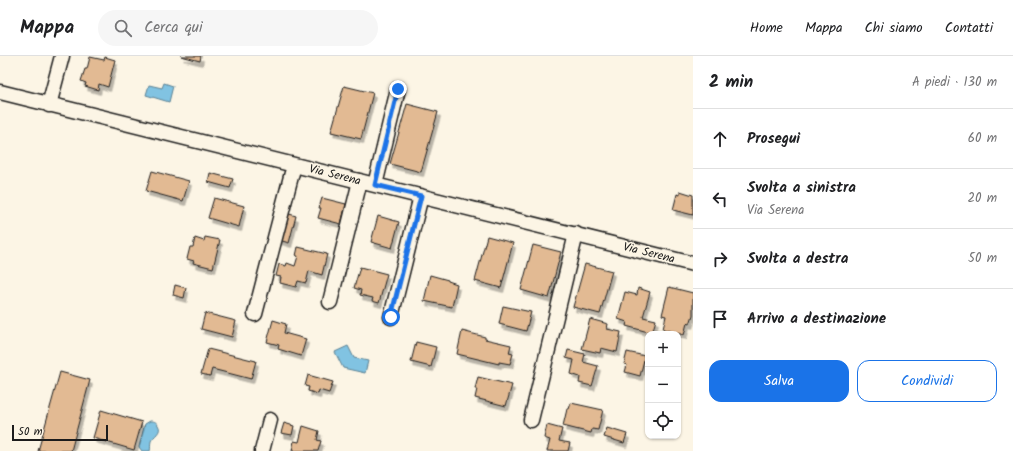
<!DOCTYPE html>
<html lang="it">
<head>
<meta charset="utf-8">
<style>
	:root { --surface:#fff; --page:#f6f6f6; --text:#202124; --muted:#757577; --line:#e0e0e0; --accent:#1a73e8 }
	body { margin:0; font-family:Kalam,sans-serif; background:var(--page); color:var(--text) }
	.controls { position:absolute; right:12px; bottom:12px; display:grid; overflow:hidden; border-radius:8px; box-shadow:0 1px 3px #0004 }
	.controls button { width:36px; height:36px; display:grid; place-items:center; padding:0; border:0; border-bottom:1px solid var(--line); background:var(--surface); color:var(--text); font:20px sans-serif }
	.scale { position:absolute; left:12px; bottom:10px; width:96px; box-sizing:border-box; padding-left:4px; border:2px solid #1c1c1c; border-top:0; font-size:11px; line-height:14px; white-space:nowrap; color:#1c1c1c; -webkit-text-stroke:3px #fcf5e5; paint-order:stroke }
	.stop { position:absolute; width:12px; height:12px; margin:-9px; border:3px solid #1a73e8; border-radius:50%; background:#fff }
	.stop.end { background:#1a73e8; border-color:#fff; box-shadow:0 1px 4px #0008 }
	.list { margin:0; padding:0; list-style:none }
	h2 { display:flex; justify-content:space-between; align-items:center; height:52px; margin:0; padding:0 16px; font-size:17px }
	h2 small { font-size:13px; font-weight:400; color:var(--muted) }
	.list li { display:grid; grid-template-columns:26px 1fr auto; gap:12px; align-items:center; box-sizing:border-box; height:60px; padding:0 16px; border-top:1px solid var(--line) }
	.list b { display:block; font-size:15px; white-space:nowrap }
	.list p { margin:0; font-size:13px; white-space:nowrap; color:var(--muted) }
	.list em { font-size:13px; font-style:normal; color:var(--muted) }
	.actions { display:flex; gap:8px; padding:12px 16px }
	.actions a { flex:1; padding:9px 0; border:1px solid var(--accent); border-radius:12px; text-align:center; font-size:14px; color:var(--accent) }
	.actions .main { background:var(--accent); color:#fff }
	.icon { flex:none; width:22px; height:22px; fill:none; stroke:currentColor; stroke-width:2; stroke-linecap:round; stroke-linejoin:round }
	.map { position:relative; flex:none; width:693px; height:395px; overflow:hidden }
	header { display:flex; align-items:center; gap:24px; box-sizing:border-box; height:56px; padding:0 20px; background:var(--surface); border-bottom:1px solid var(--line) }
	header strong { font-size:19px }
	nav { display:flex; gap:22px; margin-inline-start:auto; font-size:14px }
	.search { width:280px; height:36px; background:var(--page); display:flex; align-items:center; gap:10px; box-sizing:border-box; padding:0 14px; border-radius:22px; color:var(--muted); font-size:15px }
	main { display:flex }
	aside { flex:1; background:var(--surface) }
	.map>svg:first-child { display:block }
</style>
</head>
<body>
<header>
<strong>Mappa</strong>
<div class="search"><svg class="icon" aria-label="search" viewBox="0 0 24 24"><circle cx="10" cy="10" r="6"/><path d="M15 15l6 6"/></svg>Cerca qui</div>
<nav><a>Home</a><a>Mappa</a><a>Chi siamo</a><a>Contatti</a></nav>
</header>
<main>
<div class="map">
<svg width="693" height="395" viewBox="0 0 693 395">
	<defs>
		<filter id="shadow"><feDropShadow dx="2.5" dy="4.5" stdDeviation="0" flood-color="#0004"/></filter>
	</defs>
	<rect width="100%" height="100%" fill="#fcf5e5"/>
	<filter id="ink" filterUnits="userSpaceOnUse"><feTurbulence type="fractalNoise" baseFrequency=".025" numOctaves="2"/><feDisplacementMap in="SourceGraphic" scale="8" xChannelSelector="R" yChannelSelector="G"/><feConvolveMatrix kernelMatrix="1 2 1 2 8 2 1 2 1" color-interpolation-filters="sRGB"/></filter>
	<g filter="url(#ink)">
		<!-- water -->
		<path fill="#81c3e2" stroke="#598093" d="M164,27L173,30L169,46L146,39L149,29L162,32Z
			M348,290L354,302L368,305L365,317L343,312L335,296Z
			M150,365C153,365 156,365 158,369C163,376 153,380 151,385C150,389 151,392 150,395H142L139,391L144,371L145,368Z"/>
		<!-- building -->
		<path fill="#e2ba93" stroke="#1c1c1c" filter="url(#shadow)" d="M181,0H201L200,5Z
			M90,1L104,4L105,1L115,4L108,31L99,28L98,34L85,30L86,27L81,25L85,13H87Z
			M344,30L373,37L361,83L331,76Z
			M407,48L438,56L421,116L390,108Z
			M152,115L189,125L183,145L146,135Z
			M210,117L233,123L230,132L208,126Z
			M680,135L693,139V159L673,154L677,138L680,139Z
			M214,142L244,150L239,171L208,162Z
			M322,142L346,148L341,168L318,162L321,152H319Z
			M286,157L296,160L289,187L279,184Z
			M378,160L399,166L392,192L371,186Z
			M487,180L513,187L501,232L475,225Z
			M205,181L220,184L213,212L193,207L194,205L187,203L190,191H193L195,182L204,185Z
			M533,189L561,196L549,242L521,234Z
			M298,191L327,198L322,219L309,215L306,227L298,225L296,231L280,227L281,221L276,220L279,208L286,210L287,207L295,210L298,200H296Z
			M585,208L612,215L600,258L573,251Z
			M360,211L387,218L379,247L372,245L373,242L360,239L361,234L354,232Z
			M430,219L448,224V225L457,228L452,251L424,245Z
			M175,229L186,232L184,242L173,239Z
			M669,231L693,237V259L690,268L687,267L684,279L663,273L666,260L662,259Z
			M638,232L650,236L643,261L656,264L652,277L626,270L627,266L618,263L625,236L637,239Z
			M503,250L531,256L526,275L499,268Z
			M205,257L236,265L232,281L201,273Z
			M590,263L608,268L607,273L621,276L617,296L601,292L600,297L582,293Z
			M273,264L286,268L284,277L306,283L301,300L278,293L279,289L267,286Z
			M462,275L485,281V283L511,289L509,297L513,298L510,308L499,306V308L457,298Z
			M416,286L436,291L431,311L411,306Z
			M208,293L256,305L251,323L212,313L210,320L201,318Z
			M568,294L585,298L583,306L598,310L592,330L579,327L580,321L571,318L574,304L566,302Z
			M627,296L645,300L640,320L625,316L627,309L624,308Z
			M60,316L90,324L71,395H38Z
			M308,319L333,326L329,337L319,334L318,338L308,335L309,331L305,330Z
			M478,321L512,329L506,350L475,342L477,333H475Z
			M571,347L603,354L598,374L592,373L591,377L563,370L567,353H569Z
			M101,354L142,366L134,394L93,382Z
			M284,367L294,370L292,379L281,377Z
			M547,369L562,373L559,385L570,387L568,395H547L550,384L544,382Z
			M303,370L319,375L317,384L321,385L318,395H292L294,385L299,386Z
			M607,372L627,378L624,387L604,381Z"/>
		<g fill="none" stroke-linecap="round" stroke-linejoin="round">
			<!-- minor casing -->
			<g stroke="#1c1c1c" stroke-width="17">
				<path id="minor" d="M0,36L693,208
					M49,49L62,0
					M375,129L398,33
					M330,246L360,125
					M255,258L294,109
					M391,261L421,140
					M531,364L576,178
					M262,395L270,364"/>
			</g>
			<!-- minor -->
			<use href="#minor" stroke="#fcf5e5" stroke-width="14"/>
		</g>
	</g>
	<g fill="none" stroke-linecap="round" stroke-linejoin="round" filter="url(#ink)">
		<!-- route -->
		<path stroke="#1a73e8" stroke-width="5" d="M391,261L421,140L375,129L398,33"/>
	</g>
	<g text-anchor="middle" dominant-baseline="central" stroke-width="3" stroke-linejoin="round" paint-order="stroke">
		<!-- street labels -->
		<g font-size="12" fill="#1c1c1c" stroke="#fcf5e5">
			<text transform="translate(335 119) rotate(14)">Via Serena</text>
			<text transform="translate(649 197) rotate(14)">Via Serena</text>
		</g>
	</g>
</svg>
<div class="controls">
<button>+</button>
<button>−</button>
<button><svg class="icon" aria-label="locate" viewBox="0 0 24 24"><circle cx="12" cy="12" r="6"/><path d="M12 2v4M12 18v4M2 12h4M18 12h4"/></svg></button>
</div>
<div class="scale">50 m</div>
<div class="stop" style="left:391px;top:261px"></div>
<div class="stop end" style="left:398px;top:33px"></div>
</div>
<aside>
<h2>2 min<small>A piedi · 130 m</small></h2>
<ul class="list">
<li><svg class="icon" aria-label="ahead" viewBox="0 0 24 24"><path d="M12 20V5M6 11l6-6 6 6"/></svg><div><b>Prosegui</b></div><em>60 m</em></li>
<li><svg class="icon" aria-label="left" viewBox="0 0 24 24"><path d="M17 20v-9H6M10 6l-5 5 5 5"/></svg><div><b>Svolta a sinistra</b><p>Via Serena</p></div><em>20 m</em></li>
<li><svg class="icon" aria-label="right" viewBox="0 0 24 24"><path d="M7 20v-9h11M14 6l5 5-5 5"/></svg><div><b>Svolta a destra</b></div><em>50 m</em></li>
<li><svg class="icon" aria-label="arrive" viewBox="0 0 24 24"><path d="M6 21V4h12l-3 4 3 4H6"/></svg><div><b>Arrivo a destinazione</b></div></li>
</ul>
<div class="actions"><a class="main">Salva</a><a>Condividi</a></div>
</aside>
</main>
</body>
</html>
